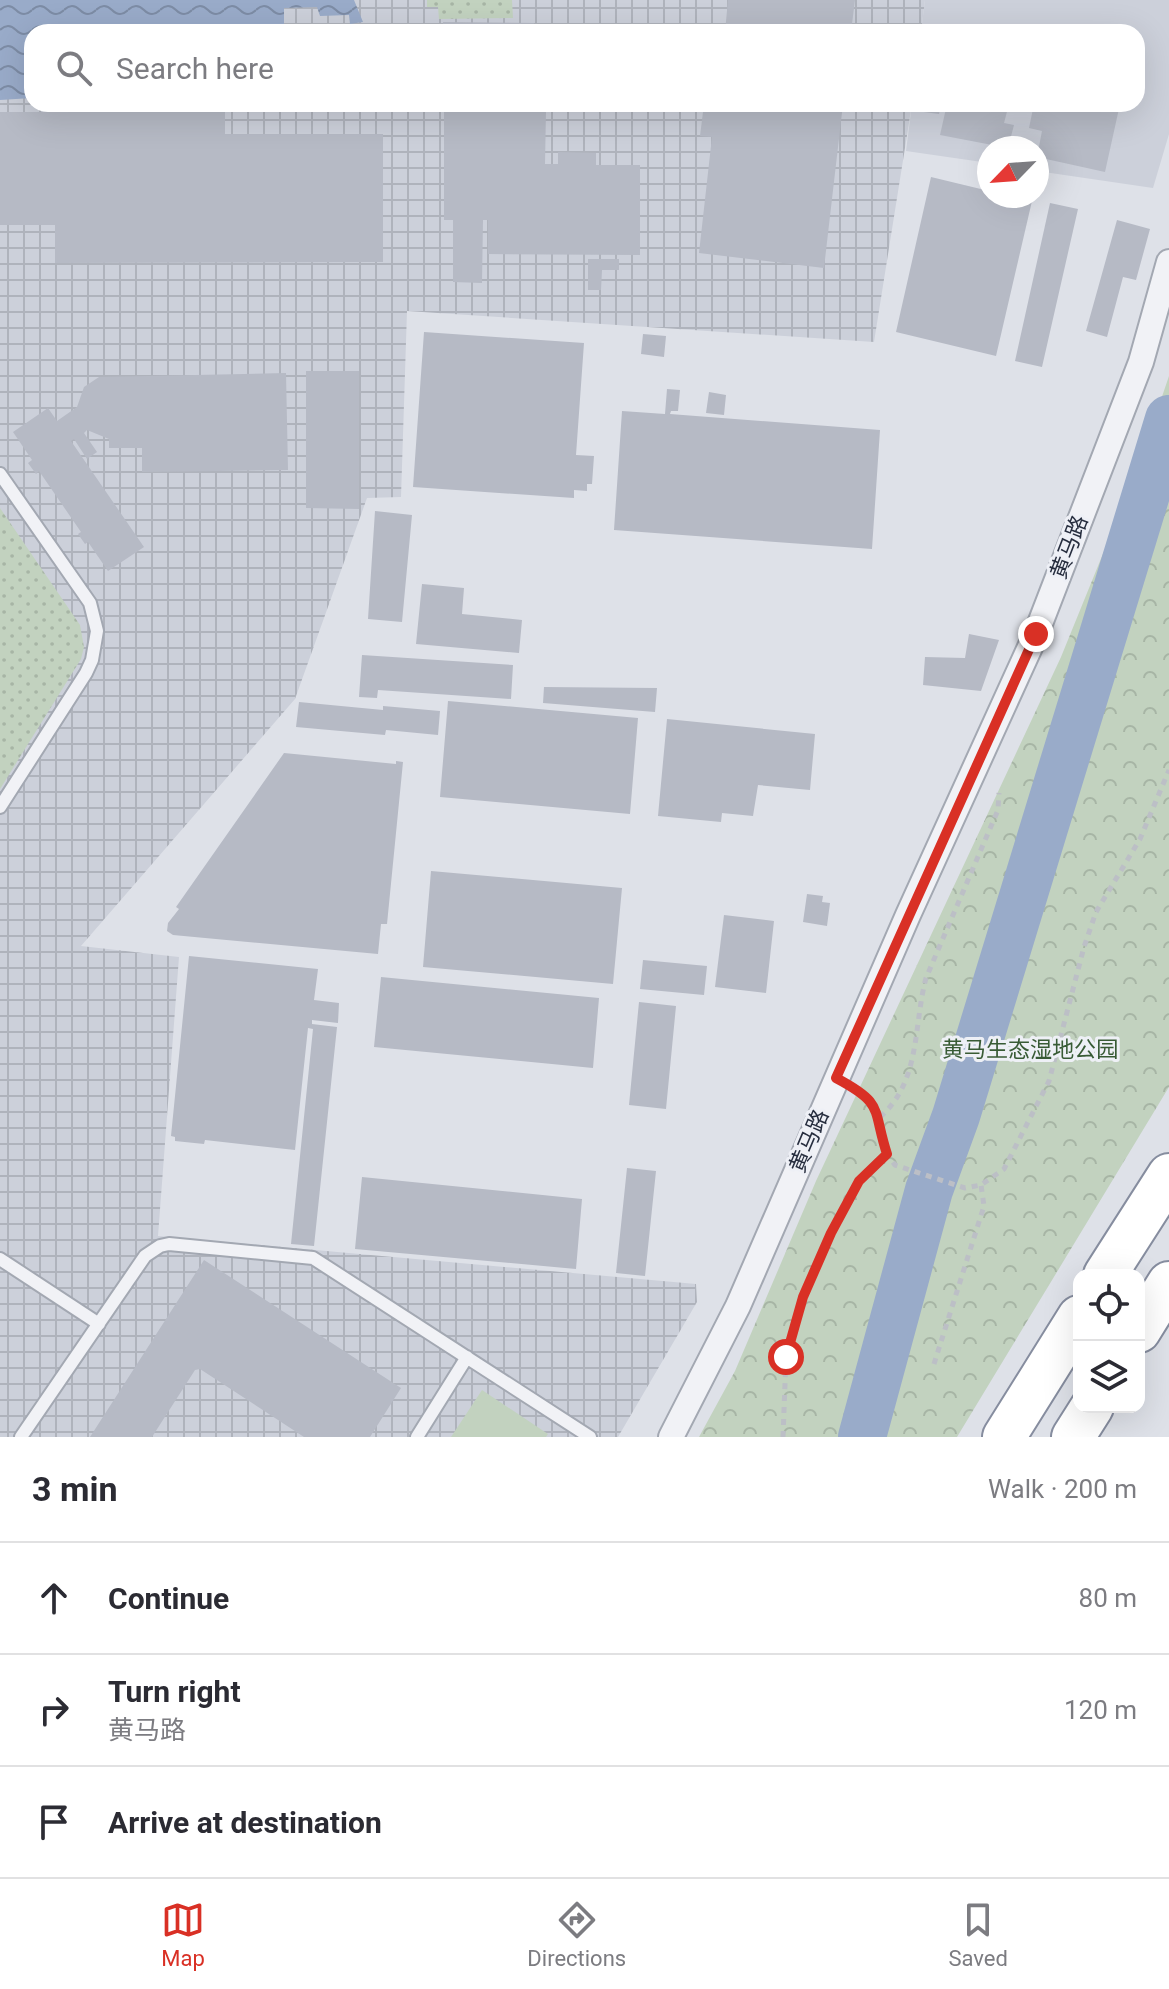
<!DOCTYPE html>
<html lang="en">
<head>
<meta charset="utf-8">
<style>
	:root { --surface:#fff; --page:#f2f2f3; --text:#2b2b33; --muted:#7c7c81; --line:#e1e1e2; --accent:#d93025 }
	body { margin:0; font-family:Roboto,"Noto Sans SC",sans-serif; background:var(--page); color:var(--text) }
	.controls { position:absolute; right:24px; bottom:24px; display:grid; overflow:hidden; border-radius:16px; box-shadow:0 8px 32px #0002 }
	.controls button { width:72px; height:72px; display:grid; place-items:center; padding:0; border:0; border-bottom:2px solid var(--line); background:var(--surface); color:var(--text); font:40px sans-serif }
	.compass { position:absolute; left:977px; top:136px; width:72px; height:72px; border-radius:50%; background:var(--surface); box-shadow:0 8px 32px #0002; rotate:245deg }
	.stop { position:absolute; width:24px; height:24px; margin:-18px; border:6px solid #d93025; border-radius:50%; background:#fff }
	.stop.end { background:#d93025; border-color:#fff; box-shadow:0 2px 8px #0008 }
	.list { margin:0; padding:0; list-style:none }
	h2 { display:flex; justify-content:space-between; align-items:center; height:104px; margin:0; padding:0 32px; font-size:34px }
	h2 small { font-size:26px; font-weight:400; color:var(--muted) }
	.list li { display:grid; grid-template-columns:52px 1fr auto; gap:24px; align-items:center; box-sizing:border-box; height:112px; padding:0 32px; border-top:2px solid var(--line) }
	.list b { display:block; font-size:30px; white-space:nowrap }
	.list p { margin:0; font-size:26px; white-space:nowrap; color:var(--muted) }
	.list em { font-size:26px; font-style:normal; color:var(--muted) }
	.icon { flex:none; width:44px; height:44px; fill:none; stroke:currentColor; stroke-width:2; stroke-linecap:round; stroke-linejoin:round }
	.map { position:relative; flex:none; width:1169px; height:1437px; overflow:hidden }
	.search { position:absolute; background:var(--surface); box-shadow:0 8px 32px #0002; left:24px; right:24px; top:24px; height:88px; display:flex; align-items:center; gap:20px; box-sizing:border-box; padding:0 28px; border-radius:24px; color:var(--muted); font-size:30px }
	.sheet { height:440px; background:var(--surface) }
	nav { display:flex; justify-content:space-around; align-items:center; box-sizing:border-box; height:112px; border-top:2px solid var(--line); background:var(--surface); font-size:22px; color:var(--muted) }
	nav a { display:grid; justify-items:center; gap:4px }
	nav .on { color:var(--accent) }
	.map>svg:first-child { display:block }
</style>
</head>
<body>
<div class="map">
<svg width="1169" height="1437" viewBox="0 0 1169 1437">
	<defs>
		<pattern id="industrial-grid" width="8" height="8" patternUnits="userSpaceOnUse" patternTransform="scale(2)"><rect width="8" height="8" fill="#ccd0da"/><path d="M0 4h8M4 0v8" fill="none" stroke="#afb3bc"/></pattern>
		<pattern id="grass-dots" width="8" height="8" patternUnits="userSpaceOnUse" patternTransform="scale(2)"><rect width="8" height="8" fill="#c2d2bf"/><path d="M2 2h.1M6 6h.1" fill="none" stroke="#a7b5a5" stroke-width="1.8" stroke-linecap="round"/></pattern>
		<pattern id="park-crowns" width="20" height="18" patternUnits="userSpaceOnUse" patternTransform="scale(2)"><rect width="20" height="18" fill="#c2d2bf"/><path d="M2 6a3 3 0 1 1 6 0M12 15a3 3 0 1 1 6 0" fill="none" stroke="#a7b5a5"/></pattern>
		<pattern id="water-waves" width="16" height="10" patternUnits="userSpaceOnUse" patternTransform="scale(2)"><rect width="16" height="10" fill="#99abc9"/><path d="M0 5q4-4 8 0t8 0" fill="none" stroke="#7d8ca5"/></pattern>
	</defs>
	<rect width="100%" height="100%" fill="#dee1e8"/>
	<!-- built -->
	<path fill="#ccd0da" d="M925,0H1169V134L1153,188L1037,171V148H989V163L906,151L912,104H1137V32H921Z"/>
	<!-- industrial -->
	<path fill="url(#industrial-grid)" d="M0,0H925L921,32H32V104H912L874,342L407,311L401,497L367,498L295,699L81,946L179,957L158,1236L696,1284L697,1302L618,1437H0Z"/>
	<!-- grass -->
	<path fill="url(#grass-dots)" d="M427,0H512L513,18L439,19L438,7H427Z
		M0,508L80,625L84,647L81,659L0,789Z"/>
	<!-- park -->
	<path fill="url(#park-crowns)" d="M1169,376V1087L957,1437H699L735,1371L816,1181L1061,657L1137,470Z"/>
	<!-- pitch -->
	<path fill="#c2d2bf" d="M482,1390L548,1434L546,1437H451Z"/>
	<!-- water -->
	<path fill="url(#water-waves)" d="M0,0H354L363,22L350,24L349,15L320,16L317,7L284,8V32H32V98L0,100Z"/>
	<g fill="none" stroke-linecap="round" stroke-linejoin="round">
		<!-- river -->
		<path stroke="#99abc9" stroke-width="48" d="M862,1437L929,1190L956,1116L1169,419"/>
	</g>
	<!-- building -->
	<path fill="#b6bac5" d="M728,0H855L851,32H725Z
		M443,22L534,23V32H443Z
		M52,104H225V134H383V262L55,263V225H0V112H52Z
		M444,104H534V109L546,110L545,164H558V152L596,153V165H640V255L488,254V220H483L482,283L453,282V220H444Z
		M704,104H843L824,268L699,253L712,137L700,136Z
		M917,104H941L939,114L916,111Z
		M947,104H1009L1004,123L1014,125L1008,148L940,135Z
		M1034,104H1120L1105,172L1037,157L1042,131L1029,128Z
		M931,177L989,191V196H1011L1032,201L996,356L896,332Z
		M1050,203L1078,209L1042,367L1015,361Z
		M1117,220L1150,229L1136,280L1123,277L1107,337L1086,331Z
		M588,259H619V270H602L601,290H588Z
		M424,332L584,343L576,455L594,456L592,484H587V491L574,490V498L413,487Z
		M643,334L666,336L664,357L641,354Z
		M306,371H359V509L306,508Z
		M286,373L288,470L142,472V448H109V439L87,430L84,433L97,452L87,459L74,439L71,441L144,547L108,571L88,542L85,544L78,534L81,532L39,471L36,474L28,463L32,460L13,432L48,408L57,421L77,407L84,387L99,377Z
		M667,389L680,390L678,411H671L670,414L880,430L872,549L614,530L622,411L665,414Z
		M709,392L726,395L724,415L706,413Z
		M375,511L412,515L402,622L368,619Z
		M422,584L464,588L462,614L522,620L519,653L416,644Z
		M969,634L999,640L981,691L923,685L925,657L965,658Z
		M362,655L513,665L511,699L378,690L377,698L359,697Z
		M544,687L657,688L655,712L543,703Z
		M448,701L638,718L630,814L440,797Z
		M299,702L383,710V706L440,711L438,735L386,730L385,735L296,727Z
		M667,719L815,734L810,790L758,785L753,816L722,813L721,822L658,816Z
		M284,753L396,764V761L403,762L387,924H381L378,954L173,935L167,931L168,923L179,909L176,907Z
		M431,871L622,888L613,984L423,967Z
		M807,894L823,896L822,902L830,903L827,926L803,922Z
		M724,915L774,921L766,993L715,987Z
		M189,956L318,969L314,1000L339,1003L338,1023L312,1020V1024L337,1027L314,1246L291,1244L313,1029L308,1028L295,1150L205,1140L204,1144L175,1141V1137L171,1136Z
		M643,960L707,966L704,995L640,989Z
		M381,977L599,998L593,1068L374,1047Z
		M639,1002L676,1006L666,1109L629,1105Z
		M627,1168L656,1171L645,1276L616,1273Z
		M362,1177L582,1199L576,1269L355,1249Z
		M204,1260L401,1388L370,1437H304L200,1369L195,1370L152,1437H90Z"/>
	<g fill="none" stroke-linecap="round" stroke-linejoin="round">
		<!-- service casing -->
		<g stroke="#a3a8b2" stroke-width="16">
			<path id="service" d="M0,474L90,603L97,631L92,660L86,673L0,807
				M0,1259L99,1324
				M21,1437L145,1256L160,1246L169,1244L313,1258L590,1437
				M417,1437L467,1357"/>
		</g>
		<!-- minor casing -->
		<g stroke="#a3a8b2" stroke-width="28">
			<path id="minor" d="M671,1437L738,1306L908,915L1036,634L1141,362L1169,262"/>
		</g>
		<!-- motorway casing -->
		<g stroke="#868d9f" stroke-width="46">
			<path id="motorway" d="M1105,1275L1169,1175
				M1139,1331L1169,1283
				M1004,1437L1079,1317
				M1073,1437L1092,1407"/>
		</g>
		<!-- path -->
		<path stroke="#bcbfc6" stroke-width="5" stroke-dasharray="6 6" stroke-linecap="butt" d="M858,1089L874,1104L880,1117L887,1154L895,1165L965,1188L981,1185L1004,1169L1049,1081L1084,947L1096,912L1140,839L1169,770
			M880,1117C921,1081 913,1027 926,978L998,810L999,793
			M934,1364L984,1206L981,1185
			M783,1437L786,1357L803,1297L831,1233L859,1181L887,1154"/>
		<!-- service -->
		<use href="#service" stroke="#f1f2f6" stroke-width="12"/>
		<!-- minor -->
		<use href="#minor" stroke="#f1f2f6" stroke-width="24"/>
		<!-- motorway -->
		<use href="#motorway" stroke="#fff" stroke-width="42"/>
	</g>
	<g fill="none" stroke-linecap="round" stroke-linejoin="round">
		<!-- route -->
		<path stroke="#d93025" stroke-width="10" d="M786,1357L803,1297L831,1233L859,1181L887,1154C872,1108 885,1104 836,1078L1036,634"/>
	</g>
	<g text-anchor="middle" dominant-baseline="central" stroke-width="6" stroke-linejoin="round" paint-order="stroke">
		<!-- street labels -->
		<g font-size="22" fill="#272e3f" stroke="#eef0f6">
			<text transform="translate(1069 547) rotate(-69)">黄马路</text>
			<text transform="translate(809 1141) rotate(-67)">黄马路</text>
		</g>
		<!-- park labels -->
		<g font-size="22" fill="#385b35" stroke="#eef0f6">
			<text x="1030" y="1049">黄马生态湿地公园</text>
		</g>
	</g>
</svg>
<div class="controls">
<button><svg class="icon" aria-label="locate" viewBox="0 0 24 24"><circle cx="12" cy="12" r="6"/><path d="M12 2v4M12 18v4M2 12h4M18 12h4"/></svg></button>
<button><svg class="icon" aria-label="layers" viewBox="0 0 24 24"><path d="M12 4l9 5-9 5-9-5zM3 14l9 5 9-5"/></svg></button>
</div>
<svg class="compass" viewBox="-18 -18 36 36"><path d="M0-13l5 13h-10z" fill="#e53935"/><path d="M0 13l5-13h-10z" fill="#7c7c81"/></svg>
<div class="stop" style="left:786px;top:1357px"></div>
<div class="stop end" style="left:1036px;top:634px"></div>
<div class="search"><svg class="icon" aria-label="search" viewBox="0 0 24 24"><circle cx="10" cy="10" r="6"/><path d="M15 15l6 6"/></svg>Search here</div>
</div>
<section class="sheet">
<h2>3 min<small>Walk · 200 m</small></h2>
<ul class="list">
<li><svg class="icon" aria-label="ahead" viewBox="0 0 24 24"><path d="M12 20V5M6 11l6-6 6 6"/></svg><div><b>Continue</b></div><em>80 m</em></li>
<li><svg class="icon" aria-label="right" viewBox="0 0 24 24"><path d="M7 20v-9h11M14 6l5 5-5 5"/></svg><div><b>Turn right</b><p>黄马路</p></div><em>120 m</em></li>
<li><svg class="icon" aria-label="arrive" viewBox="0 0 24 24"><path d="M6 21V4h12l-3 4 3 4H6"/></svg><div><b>Arrive at destination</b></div></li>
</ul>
</section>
<nav>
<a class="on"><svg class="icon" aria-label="map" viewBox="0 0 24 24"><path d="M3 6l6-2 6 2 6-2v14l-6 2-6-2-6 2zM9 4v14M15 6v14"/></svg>Map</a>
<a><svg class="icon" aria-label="directions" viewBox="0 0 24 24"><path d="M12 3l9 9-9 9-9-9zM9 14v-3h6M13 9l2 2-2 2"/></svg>Directions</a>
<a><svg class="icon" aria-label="saved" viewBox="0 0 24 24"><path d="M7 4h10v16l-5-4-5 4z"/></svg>Saved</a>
</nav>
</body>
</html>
